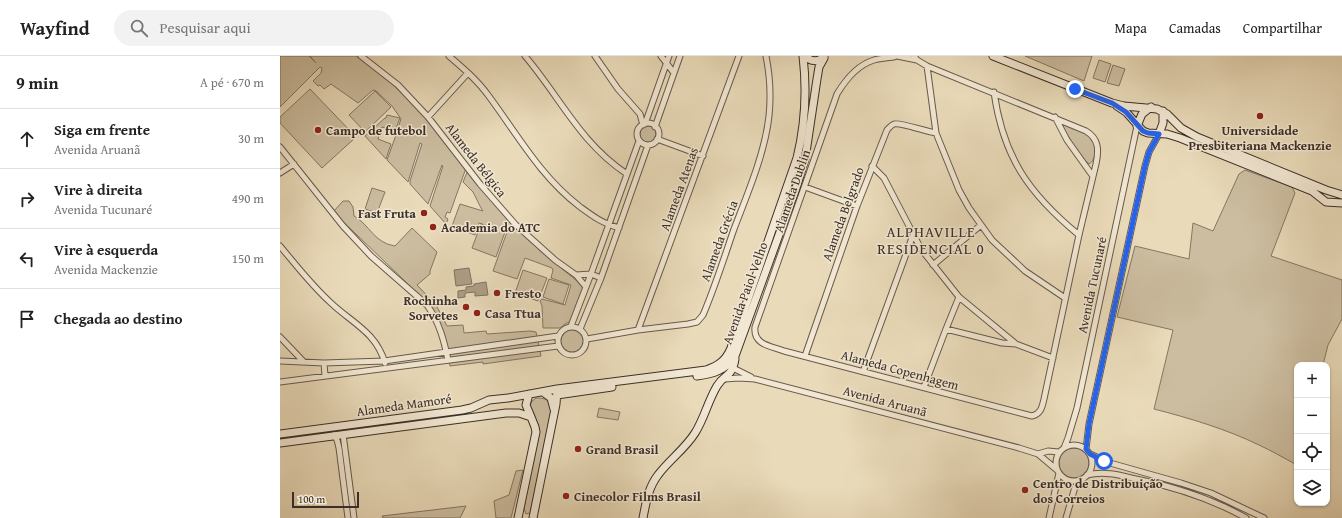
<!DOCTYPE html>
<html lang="pt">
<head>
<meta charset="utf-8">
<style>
	:root { --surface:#fff; --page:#f2f2f2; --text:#222; --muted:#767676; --line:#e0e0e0 }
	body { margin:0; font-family:"Gentium Book Plus",serif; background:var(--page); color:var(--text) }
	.controls { position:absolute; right:12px; bottom:12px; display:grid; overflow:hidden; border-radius:8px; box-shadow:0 1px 3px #0004 }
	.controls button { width:36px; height:36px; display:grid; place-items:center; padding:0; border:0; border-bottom:1px solid var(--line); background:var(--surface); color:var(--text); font:20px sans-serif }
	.scale { position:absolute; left:12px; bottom:10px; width:67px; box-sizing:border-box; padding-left:4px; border:2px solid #3c2f27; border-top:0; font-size:11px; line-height:14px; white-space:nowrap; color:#3c2f27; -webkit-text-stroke:3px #f1e7d2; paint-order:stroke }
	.stop { position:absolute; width:12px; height:12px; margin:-9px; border:3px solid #2563eb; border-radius:50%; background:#fff }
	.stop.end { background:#2563eb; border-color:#fff; box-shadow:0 1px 4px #0008 }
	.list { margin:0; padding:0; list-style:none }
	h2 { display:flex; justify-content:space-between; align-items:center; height:52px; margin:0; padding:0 16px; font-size:17px }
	h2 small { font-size:13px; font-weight:400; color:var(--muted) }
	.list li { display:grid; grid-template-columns:26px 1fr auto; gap:12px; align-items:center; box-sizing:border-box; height:60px; padding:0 16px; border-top:1px solid var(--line) }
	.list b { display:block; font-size:15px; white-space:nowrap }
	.list p { margin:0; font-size:13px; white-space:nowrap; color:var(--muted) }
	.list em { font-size:13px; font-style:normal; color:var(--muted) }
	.icon { flex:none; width:22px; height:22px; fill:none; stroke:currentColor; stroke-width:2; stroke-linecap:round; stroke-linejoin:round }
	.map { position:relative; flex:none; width:1062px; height:462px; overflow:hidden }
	header { display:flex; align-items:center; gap:24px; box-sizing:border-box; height:56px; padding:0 20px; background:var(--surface); border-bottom:1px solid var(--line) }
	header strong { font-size:19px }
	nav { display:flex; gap:22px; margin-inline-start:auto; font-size:14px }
	.search { width:280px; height:36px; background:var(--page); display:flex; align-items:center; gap:10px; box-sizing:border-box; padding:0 14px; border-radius:22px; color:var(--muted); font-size:15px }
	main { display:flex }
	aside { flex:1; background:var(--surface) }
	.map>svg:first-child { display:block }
</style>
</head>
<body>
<header>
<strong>Wayfind</strong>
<div class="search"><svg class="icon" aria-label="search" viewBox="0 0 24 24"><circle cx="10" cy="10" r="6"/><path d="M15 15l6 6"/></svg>Pesquisar aqui</div>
<nav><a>Mapa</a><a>Camadas</a><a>Compartilhar</a></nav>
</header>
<main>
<aside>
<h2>9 min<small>A pé · 670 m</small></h2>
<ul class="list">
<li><svg class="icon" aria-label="ahead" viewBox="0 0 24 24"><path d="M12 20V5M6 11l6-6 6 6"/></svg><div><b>Siga em frente</b><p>Avenida Aruanã</p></div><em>30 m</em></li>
<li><svg class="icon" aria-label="right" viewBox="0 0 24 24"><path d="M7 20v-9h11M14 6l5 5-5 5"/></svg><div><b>Vire à direita</b><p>Avenida Tucunaré</p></div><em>490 m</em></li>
<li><svg class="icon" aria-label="left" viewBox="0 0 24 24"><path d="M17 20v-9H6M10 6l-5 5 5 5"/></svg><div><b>Vire à esquerda</b><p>Avenida Mackenzie</p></div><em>150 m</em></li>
<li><svg class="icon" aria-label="arrive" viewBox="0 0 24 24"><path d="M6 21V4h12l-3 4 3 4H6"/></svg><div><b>Chegada ao destino</b></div></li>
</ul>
</aside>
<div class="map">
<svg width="1062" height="462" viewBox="0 0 1062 462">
	<rect width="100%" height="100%" fill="#e9dab9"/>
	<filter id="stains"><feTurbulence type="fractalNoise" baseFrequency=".005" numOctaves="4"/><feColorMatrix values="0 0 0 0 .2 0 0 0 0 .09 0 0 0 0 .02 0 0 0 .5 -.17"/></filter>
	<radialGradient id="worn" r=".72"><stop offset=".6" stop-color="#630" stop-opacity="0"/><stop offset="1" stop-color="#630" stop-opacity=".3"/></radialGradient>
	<!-- green -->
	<path fill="#ccbda0" stroke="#847664" d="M0,0H29L36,7L30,0H76L107,23L138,52L186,112L170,157L167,156L165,161L168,163L166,168L150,150L163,110L162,109L148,148L130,128V125L142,88L140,87L128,126L107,104L116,79H119L116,78L121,63L112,50L96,35L93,34L78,47L51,28L44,33L40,29L38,30L33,25L41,17L42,12L40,11L0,51Z
		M745,0H812L804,25Z
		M819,4L831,8L825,26L813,22Z
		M833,9L845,13L839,30L827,27Z
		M30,33L76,81L42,112L0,67V61Z
		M95,35L111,51L85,76L69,59Z
		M107,59L120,62L115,75L102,71L98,83L111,88L106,103L85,80L105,62H106Z
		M784,67L810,79L816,90C815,96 815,105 809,108C798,98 790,84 783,71Z
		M360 78a8 8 0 1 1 16 0a8 8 0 1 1-16 0Z
		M188,114L230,167L265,199L302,229L303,234L291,265L285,268L280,272H263L262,250L260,245L262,243L285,249L291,229L271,222L273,214L272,212L245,202L237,223L213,215L227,176H225L216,201L192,192L201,168L208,170L199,167L195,179L172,170L180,148L203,155L201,152L193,136L183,126Z
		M965,114L1012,131L1015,137L991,200L1062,224V263L1048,289L1043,309H1017V409C1004,402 992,395 979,389C946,373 909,362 874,353L893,274L837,261L855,190L909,203L913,167L933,175L959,118Z
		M92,132L105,136L97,157L85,153Z
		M63,145H69L73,151L74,160C90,169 94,187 115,190L132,172L157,196L150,215V218L137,229L156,249L167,270L183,269L184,277L206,275L207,278L250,275L256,276L261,300L203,308V306L170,310L165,281L152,251L53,156Z
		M243,214L267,222L258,245L235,237Z
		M269,223L289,229L283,248L263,241Z
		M280 285a12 12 0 1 1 24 0a12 12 0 1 1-24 0Z
		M256,342C271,342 270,347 271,359L250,457L246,458L244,452L259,372L250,350L252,345Z
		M319,352L340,356L338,364L317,361Z
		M779 407a15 15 0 1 1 30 0a15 15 0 1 1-30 0Z
		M243,414L231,462H216L214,445L229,439L236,415Z
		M186,450L180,462H103L102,460Z"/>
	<!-- water -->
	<path fill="#aea087" stroke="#807361" d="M189,212L192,228L176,230L174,214Z
		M206,226L208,239L195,240V236L185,237V241L178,242V235L186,234V231L194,230V228Z"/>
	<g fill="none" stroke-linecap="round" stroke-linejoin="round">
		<!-- street casing -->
		<g stroke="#675a4c" stroke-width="7">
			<path id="street" d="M81,0L118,29L148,61L200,128L235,168L275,204L296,219L306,231
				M169,0C183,12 197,24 208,39C237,78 260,120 299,150C314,161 320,166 339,172
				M245,0C280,41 300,87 347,118
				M315,0L338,33L360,58L363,69
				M381,0L394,17
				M617,0L637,4
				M614,1C607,2 601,2 594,4C577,9 566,23 557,38L475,271C473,289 491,290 504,295L752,360C761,358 762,351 764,343L799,179L816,108C819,94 819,83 806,75L647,10L637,4L634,0
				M647,10L656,77L679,134L689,152L712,184L745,215L785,242
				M714,36C723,101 749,138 799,179
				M148,61L188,17
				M775,61L787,84L812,119
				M357 78a11 11 0 1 1 22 0a11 11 0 1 1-22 0Z
				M365,68L389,0
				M375,71L400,0
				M377,83L423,100
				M0,91L63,170L91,200L147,249C159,266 164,284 168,304
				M592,110L604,122L641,193L679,241L736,288L773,302
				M0,117L14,108
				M525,131L577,150
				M0,190C16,209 32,230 51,247C72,267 96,276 105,307
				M653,209L701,169
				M296,219L311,218L321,222
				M291,270L311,218L359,85
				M278 285a14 14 0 1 1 28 0a14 14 0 1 1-28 0Z
				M300,273L321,222L368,89
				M666,273L722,287L736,288
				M358,274L459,0
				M0,281L23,305
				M307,283L358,274L408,268L417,266L423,259C435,231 444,202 454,173C467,139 485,97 489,60C491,41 490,20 486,0
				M525,300L577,150L607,74C609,72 611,69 614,68C620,66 647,76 656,77
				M0,305L44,307L104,305L278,280
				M44,307L45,320
				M453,312L471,321
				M583,316L633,179
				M445,323L459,322L475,323L739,392L758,398L777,414
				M0,326L278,290
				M644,331L666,273L679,241
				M63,378L74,462
				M54,379L57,384L59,392L68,462
				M776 407a18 18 0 1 1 36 0a18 18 0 1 1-36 0Z
				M784,392L788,382L797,352L857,70
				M806,393L809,368L865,110L869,96L879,78
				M758,398L768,395L779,396
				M810,398L830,407L901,427L931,437L984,462
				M807,419C824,415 839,419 856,423C896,431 930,442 966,462
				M769,462L779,417
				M786,462L795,431L801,425"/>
		</g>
		<!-- secondary casing -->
		<g stroke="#3c2f27" stroke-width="9">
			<path id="secondary" d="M525,0C531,6 538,6 544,1
				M713,0L832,47L844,50L877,53L887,58L901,72L917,81L1046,134L1062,139
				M837,50L846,56L863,75L868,77L887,78L900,82L1032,135L1046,146L1062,147
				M857,70L862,58L871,51
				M879,78L883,67V55
				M417,320C433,318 446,314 455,300L516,132L525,103L537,23L539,11L544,2
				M263,336L271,342L274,353
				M249,338L246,349L251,361
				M277,339L332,331
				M0,378L182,354L191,352L209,344L228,342L277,333L426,314C439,310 446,304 451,292L517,102C525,69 527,34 523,0
				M0,387L226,357H239L251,361L255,371L256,376L238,462
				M253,462L276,348L277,335
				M363,462C366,447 368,432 378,419C389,404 405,393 415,377C424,363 428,345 437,330C445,317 452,322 455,303"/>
		</g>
		<!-- street -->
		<use href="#street" stroke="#f1e7d2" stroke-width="5"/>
		<!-- secondary -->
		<use href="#secondary" stroke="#f1e7d2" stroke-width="7"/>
	</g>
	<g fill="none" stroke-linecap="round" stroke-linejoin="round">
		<!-- route -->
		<path stroke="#2563eb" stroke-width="5" d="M795,33L832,47L846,56L863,75L868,77L879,78L869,96L865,110L809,368L806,393L810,398L824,405"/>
	</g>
	<!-- markers -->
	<g fill="#8f2418" stroke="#f1e7d2" stroke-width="1.5">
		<circle cx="980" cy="60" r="4"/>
		<circle cx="38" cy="74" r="4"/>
		<circle cx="144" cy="157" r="4"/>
		<circle cx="153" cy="171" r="4"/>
		<circle cx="217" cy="237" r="4"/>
		<circle cx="186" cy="251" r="4"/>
		<circle cx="197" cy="257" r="4"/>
		<circle cx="298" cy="393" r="4"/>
		<circle cx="745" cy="434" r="4"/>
		<circle cx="286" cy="440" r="4"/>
	</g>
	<g text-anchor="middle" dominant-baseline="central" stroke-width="3" stroke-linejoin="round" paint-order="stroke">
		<!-- poi labels -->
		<g font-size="13" font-weight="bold" fill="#3c2f27" stroke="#f1e7d2" text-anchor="start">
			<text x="46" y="74">Campo de futebol</text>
			<text x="980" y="74" text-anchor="middle">Universidade<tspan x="980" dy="15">Presbiteriana Mackenzie</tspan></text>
			<text x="136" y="157" text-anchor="end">Fast Fruta</text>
			<text x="161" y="171">Academia do ATC</text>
			<text x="225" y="237">Fresto</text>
			<text x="178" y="244" text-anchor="end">Rochinha<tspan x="178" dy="15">Sorvetes</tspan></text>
			<text x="205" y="257">Casa Ttua</text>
			<text x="306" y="393">Grand Brasil</text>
			<text x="753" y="427">Centro de Distribuição<tspan x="753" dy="15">dos Correios</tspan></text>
			<text x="294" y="440">Cinecolor Films Brasil</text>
		</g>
		<!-- street labels -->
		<g font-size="13" fill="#3c2f27" stroke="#f1e7d2">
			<text transform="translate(196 104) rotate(52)">Alameda Bélgica</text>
			<text transform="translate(399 133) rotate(-70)">Alameda Atenas</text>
			<text transform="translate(512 135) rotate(-71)">Alameda Dublin</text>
			<text transform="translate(563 158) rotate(-70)">Alameda Belgrado</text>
			<text transform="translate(439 185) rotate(-70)">Alameda Grécia</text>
			<text transform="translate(812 229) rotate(-78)">Avenida Tucunaré</text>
			<text transform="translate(465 237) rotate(-70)">Avenida Paiol Velho</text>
			<text transform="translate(620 314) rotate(15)">Alameda Copenhagem</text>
			<text transform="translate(605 345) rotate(15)">Avenida Aruanã</text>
			<text transform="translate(124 349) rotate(-8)">Alameda Mamoré</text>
		</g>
		<!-- quarter labels -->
		<g font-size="15" letter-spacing="1" fill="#3c2f27" stroke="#f1e7d2">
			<text x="651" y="175">ALPHAVILLE<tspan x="651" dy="17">RESIDENCIAL 0</tspan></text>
		</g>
	</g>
	<rect width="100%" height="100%" filter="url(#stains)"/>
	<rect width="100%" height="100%" fill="url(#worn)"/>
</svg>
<div class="controls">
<button>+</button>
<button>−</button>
<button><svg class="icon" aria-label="locate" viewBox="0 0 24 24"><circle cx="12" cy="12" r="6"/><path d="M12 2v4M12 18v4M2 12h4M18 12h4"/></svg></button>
<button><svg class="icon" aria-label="layers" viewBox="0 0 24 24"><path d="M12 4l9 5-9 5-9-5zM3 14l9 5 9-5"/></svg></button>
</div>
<div class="scale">100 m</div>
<div class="stop" style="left:824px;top:405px"></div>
<div class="stop end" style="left:795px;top:33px"></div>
</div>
</main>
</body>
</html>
